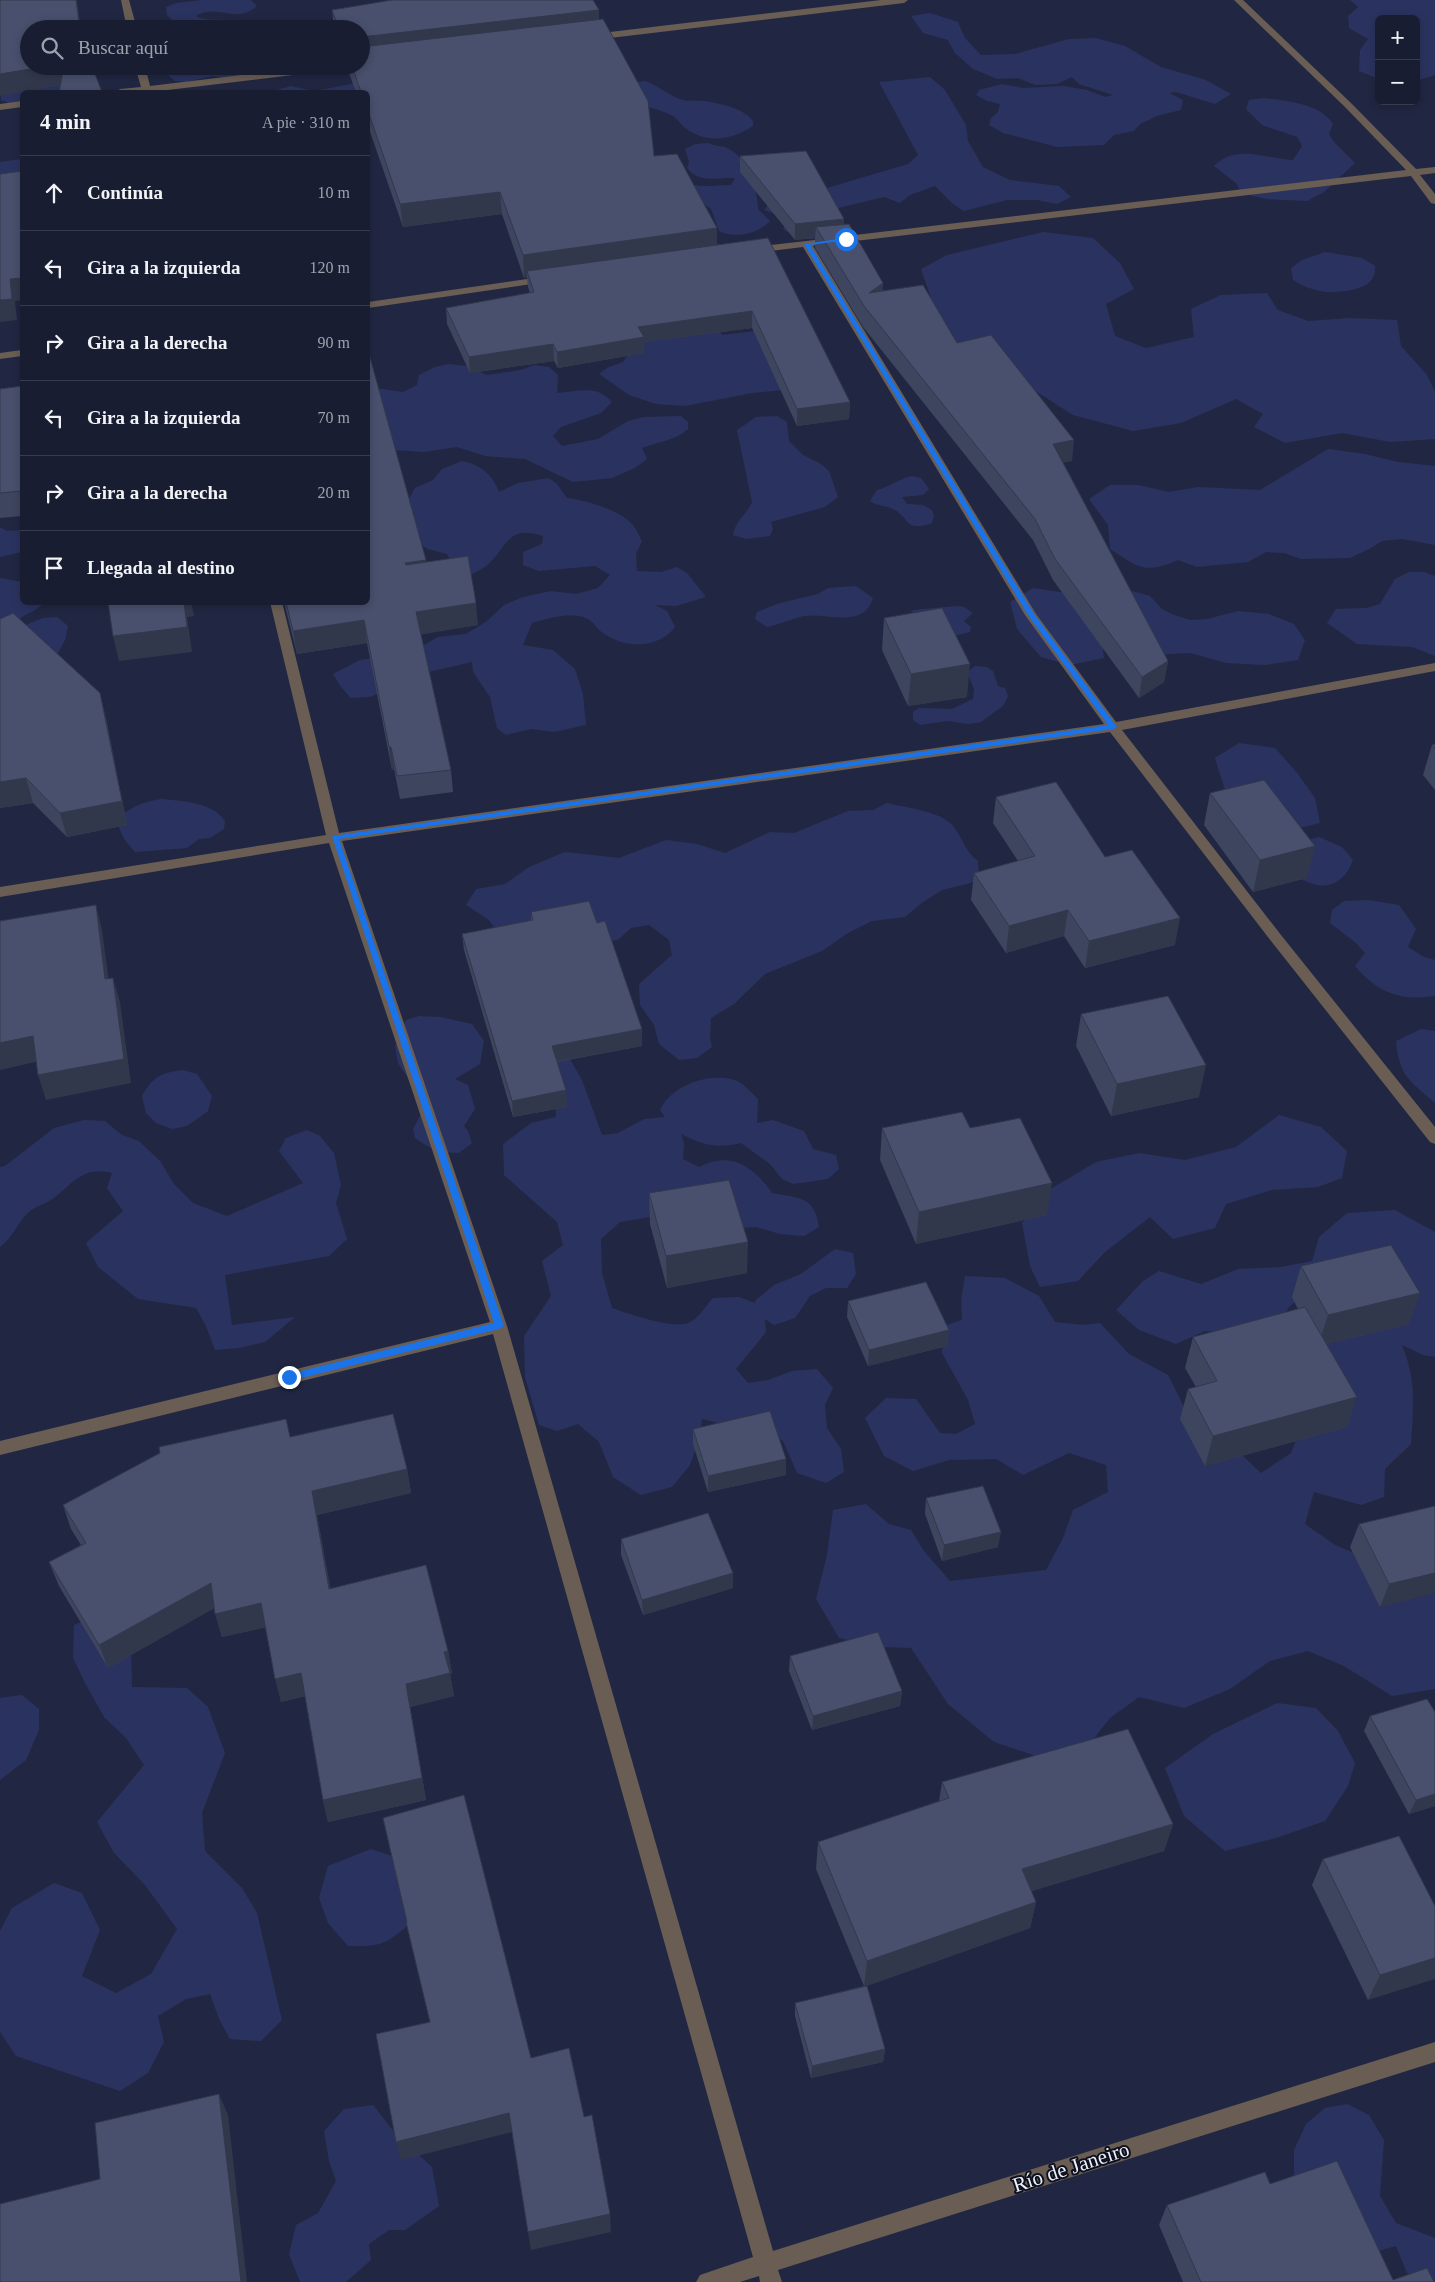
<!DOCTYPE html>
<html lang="es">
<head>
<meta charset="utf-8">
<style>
	:root { --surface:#191d32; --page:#262a3e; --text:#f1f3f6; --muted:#9fa2ac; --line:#373b4d }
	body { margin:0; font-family:"Times New Roman",serif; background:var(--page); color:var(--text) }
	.controls { position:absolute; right:15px; top:15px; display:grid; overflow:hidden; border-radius:8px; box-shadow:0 2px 8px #0003 }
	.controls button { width:45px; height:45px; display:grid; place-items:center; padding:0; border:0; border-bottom:1px solid var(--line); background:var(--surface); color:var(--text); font:25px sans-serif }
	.stop { position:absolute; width:15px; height:15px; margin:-11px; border:4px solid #1a73e8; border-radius:50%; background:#fff }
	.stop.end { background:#1a73e8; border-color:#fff; box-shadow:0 1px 5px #0008 }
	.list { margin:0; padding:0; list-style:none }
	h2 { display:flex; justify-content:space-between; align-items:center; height:65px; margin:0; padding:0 20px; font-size:21px }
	h2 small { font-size:16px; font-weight:400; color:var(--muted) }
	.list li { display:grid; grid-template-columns:32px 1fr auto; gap:15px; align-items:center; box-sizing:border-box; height:75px; padding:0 20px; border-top:1px solid var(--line) }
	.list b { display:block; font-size:19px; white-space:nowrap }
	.list em { font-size:16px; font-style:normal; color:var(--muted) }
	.icon { flex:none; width:28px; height:28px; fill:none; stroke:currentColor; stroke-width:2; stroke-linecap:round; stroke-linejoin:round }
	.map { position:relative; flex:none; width:1435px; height:2282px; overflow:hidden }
	.search { position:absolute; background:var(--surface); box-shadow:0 2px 8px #0003; left:20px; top:20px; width:350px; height:55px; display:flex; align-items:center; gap:12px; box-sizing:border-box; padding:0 18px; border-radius:28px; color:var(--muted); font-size:19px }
	.panel { position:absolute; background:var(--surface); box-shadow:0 2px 8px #0003; left:20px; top:90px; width:350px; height:515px; border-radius:8px }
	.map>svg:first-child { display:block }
</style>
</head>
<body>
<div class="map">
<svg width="1435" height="2282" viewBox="0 0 1435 2282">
	<rect width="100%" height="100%" fill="#212742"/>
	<!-- green -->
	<path fill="#2a335f" d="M202,0H251L257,6C239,22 226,9 207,12C204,12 199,14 196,16C204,21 223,19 235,20L234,25L221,29H181L167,15L166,7L176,3Z
		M1350,0H1435V75L1416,81V19H1379V79L1359,71L1360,50L1368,39L1349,28L1348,16L1358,7Z
		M930,13L958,22L965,38L981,55L1015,54L1069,39L1096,38L1125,46L1161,67L1206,80L1231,94L1215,104L1176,92L1169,93L1183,100L1181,110L1157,116L1140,124L1134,131L1114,135L1104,145L1057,147L1003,133L989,125L991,118L998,112L1000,104L987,101L976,95L979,90L1002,84L1023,88L1064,86L1087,90L1105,97L1113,95L1079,84L1072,77L1057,84L1035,85L1018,78L997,79L973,69L955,53L948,40L923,33L911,16Z
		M164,66H324L315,73L302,74L265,71L249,75L224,78L213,76L186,82L175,81L169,76Z
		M930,77L945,90L966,125L968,141L983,167L1010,180L1059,186L1071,197L1057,204L1037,200H1007L964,211L953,204L935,186L910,195L900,203L884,197L830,210L818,239H799L783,229L790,219L764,210L776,195L810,193L908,164L918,155L879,82Z
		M60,81L62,92H22V102L9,103L1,100L0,85Z
		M645,81C659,86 668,95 680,99C687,102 696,100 704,101C721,104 742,107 753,121V126C734,139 709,144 688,130C681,126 678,118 671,115C661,110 649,108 638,103L632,83Z
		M362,82L368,88L350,92H269L291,86L314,91Z
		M1264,98C1286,101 1320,103 1333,124L1329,134L1334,142L1355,163L1324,192L1307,201L1266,199L1241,193L1237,184L1214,166C1236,143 1266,159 1293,160L1302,146L1297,137L1262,125L1246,109L1249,100Z
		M709,143C715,147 721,145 727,148C748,157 758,189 758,209L770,221C758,234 735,239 719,231L711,209L704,204L691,184C704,188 717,185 731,185L735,178C718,177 699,184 687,168L689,162L685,149L695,144Z
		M22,159V179L0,183V162Z
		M1043,232L1093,238L1120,263L1134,289L1106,304L1115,336L1146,348L1194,337L1191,309L1221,295L1267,293L1278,310L1308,321L1350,318L1397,320L1401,346L1427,375L1435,392V439L1390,442L1342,433L1285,443L1254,427L1263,414L1236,399L1181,423L1133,431L1073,415L1023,383L956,349L937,316L921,269L947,255Z
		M1325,252L1362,258L1375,266C1378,290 1344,292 1327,292C1315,291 1303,286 1293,280L1291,268L1302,260Z
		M710,310L722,335L773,329L785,390L752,393L685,406L656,404L629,395L599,374L607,368L623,362L642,334Z
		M449,364L467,366L487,375L521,370L534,365L549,367L558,375L557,393C578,392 596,384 612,402L601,413L561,427L553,436L562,446L598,439L628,421L644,417L681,416L688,422V429C677,440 657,442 642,448L647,459L635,468L612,478L573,482L525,459L485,456L457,447L424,452L394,450L368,387L403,392L417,385L419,375L435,367Z
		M777,416L787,422L789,441L803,455L821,464L829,471L838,497L825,507L771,522L773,529L770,536L746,539L733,535C736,519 746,516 752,502L737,430L756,417Z
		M1328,449L1365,454L1398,462L1435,466V545L1402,539L1382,541L1371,548L1350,558L1301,559L1284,553L1266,552L1248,562L1197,567L1178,560C1144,575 1138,567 1110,549L1108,525L1089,499L1110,485H1138L1169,492L1198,487L1260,490Z
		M462,461C480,464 493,475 499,492L518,483L549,478L557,484L567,498C588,501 617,509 632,524C636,528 639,536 642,541L636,554L637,571L661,572L677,567L687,573L706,597L676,606L655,605L667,611L675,627C658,649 626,649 603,633C597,629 592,620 586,618C570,611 547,619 532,623L523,645L553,650L575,669L583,694L586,725L554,732L531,729L506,735L497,728L490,697L473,672L472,662L424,673L370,697L351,698L341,687L333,674L360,660L391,656L418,648L438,637L466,634L487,621L504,605L523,597L551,591L576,594L598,588L610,575L595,566L539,571L523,565V552L542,544L543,536C506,524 508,548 486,566C481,570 474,573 468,576L458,572L447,554L428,549L402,535L407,502L415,488L433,480L442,469Z
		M912,476L921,478L929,489L923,495L902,497L907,504L923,505L932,510L934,515L932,523C904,533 910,517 893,509C885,505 878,507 870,501L877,490C889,487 899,479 912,476Z
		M0,527L7,531L22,530V552L0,557Z
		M1409,572H1424L1435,576V656L1412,647L1357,644L1327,623L1336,609L1366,608L1380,604L1395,579Z
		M0,578L22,582V602L45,603L35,610L7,625L11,631L43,618L57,617L68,626L65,640L55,659L0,694Z
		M856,586L873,598C863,630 826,612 804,616C792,619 780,624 767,627L755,619L757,612L780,603L818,594L828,588Z
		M1033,588L1067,593L1101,636L1104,658L1070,665L1041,657L1017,629L1010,602Z
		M1132,591L1150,596L1162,609L1172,614L1190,620L1207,619L1238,611L1269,614L1294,624L1305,640L1298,660L1265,665L1226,663L1190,653L1148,655L1111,596Z
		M957,606L964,607L973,613L964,621L971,627L970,632L954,636L909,615L913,610Z
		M975,666L987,667L993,671L998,686L1005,688L1008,696L1003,706L981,722L969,724L947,721L920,725L913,720V712L919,708L952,709L973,699L974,689L967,672Z
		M1239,743L1275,748L1298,774L1315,798L1320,823L1286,831L1225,790L1215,758Z
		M161,799C183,801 212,802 225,821L224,829L210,838L199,839L187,848L135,852L124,839L116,820C130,807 142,802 161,799Z
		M887,803C906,808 941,811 953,826C963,838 965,852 978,861L979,877L971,883L942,890L923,902L905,917L872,921L848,933L822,951L765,974L734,1004L711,1018L710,1037L712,1047L697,1058L679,1060L659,1044L654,1025L640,1005L639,984L672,955L669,940L649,925L631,928L618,940L593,943L499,934L489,920L466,905L476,889L505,884L529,867L565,852L619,858L666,840L697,844L725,853L770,832L794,833L848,811L873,810Z
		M1319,837L1342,847L1353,860C1342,891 1315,892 1292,872L1301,842Z
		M1368,900L1399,905L1416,929L1408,947L1424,957L1435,960V996C1400,1001 1378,993 1355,966L1365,953L1356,943L1330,923L1332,910L1344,901Z
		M419,1016L440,1017L472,1024L484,1041L480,1064L455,1079L468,1085L475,1109L464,1126L468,1131L472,1143L459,1153C440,1153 430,1149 415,1138L413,1129L422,1112L408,1078L398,1063L395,1046L406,1020Z
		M1421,1029L1435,1031V1103C1410,1081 1399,1076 1396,1041Z
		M535,1054H567L582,1080L602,1135L618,1133L644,1119L665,1117L660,1110C671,1085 712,1071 737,1081C744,1084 752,1093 758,1099L757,1123L773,1120L804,1131L813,1149L836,1155L839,1169L828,1179L793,1184L782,1179L770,1164L741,1143C717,1149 703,1145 681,1134L684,1143L683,1159L699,1167C731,1150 754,1167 772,1193C800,1199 814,1195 819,1227L804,1236L780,1234L756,1227L740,1228L650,1217L620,1222L601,1239L602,1273L612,1308C630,1314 671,1329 688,1323C698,1320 706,1305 713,1298L739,1297L755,1303L756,1300L774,1285L801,1274L835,1249L853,1253L856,1274L847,1288H826L810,1296L795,1318L774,1325L765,1319L766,1332L736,1369L748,1383L768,1380L792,1371L817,1369L833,1388L825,1405L827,1428L841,1449L844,1472L826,1483L797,1473L783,1441L748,1421L723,1424L702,1419L699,1440L690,1465L672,1487L641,1495L613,1477L599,1442L578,1424L557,1431L539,1425L525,1377L524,1336L551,1296L542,1261L563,1245L557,1222L504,1175L503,1144L531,1123L556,1117L555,1094Z
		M182,1070L197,1074L212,1096L208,1111L187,1126L172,1129L156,1123L146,1113L142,1096C153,1077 160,1073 182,1070Z
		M1279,1115L1321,1127L1347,1151L1342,1178L1318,1187L1272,1190L1226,1204L1215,1228L1173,1239L1150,1217L1105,1252L1078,1281L1040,1287L1030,1266L1022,1223L1047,1191L1096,1162L1139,1153L1185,1160L1236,1147Z
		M84,1120L105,1121L122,1135L139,1141L160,1161L174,1184L193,1203L227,1216L303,1183L279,1151L286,1138L307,1130L320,1136L334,1153L341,1185L336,1203L347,1239L329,1256L225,1275L232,1325L295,1317L265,1342L239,1348L215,1350L206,1326L196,1308L138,1299L98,1267L86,1243L123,1211L107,1188L112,1173C82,1165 72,1185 51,1200C45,1204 36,1206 30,1211C18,1221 13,1238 0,1247V1167L5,1166L54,1128Z
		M1395,1210L1435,1232V1357L1423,1355L1402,1345C1417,1382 1413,1406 1411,1444L1385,1469L1384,1497L1361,1505L1314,1492L1305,1524L1335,1545L1379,1563L1435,1578V1689L1392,1696L1344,1666L1308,1651L1270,1661L1230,1689L1184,1708L1139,1697L1110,1718L1088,1746L1039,1757L994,1742L948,1704L911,1648L883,1647L839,1638L816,1599L827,1555L833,1510L866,1504L889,1524L911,1530L924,1551L950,1581L1046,1570L1063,1538L1073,1510L1108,1492L1106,1465L1069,1453L1023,1475L996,1459L949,1460L913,1471L884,1456L865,1418L886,1398L916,1399L940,1433L956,1434L975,1424L968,1400L942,1353L944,1326L962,1320L961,1300L965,1276L1005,1278L1039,1296L1055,1322L1083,1325L1100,1323L1129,1354L1168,1375L1184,1407L1225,1439L1261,1473L1291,1453L1304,1419L1311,1290L1289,1307L1280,1322L1233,1333L1205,1331L1176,1344L1139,1330L1116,1310L1143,1281L1159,1271L1201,1284L1238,1269L1281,1267L1312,1261L1319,1237L1347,1213Z
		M96,1616L131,1648L132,1687L187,1688L208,1707L225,1753L202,1813L205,1851L242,1888L257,1913L282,2020L261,2041L230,2039L219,2019L210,1994L186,1999L158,2016L164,2042L148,2073L120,2091L16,2056L0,2032V1931L12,1908L54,1883L82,1893L100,1930L82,1976L116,1993L151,1974L177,1929L145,1885L114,1853L97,1822L144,1765L126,1738L104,1717L85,1683L73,1658L74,1625Z
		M22,1695L39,1709V1730L26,1760L0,1780V1698Z
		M1277,1703L1316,1708L1338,1731L1355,1763L1348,1786L1325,1821L1276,1838L1225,1851L1184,1816L1165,1768L1213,1734Z
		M371,1849L392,1856L414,1920C387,1943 385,1947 348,1946L328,1923L319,1898L328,1866Z
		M1347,2104L1369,2115L1384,2140L1380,2196L1396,2223L1435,2238V2282H1414L1406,2271L1396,2246L1361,2256L1294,2184V2150L1306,2124L1325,2108Z
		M373,2105L395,2133L432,2167L439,2206L405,2230H389L369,2244L371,2260L346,2282H300L289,2254L296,2225L318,2213L336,2181L329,2161L324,2131L344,2109Z"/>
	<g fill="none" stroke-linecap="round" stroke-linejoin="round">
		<!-- street -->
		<path fill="#6a5e54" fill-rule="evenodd" d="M121,0H129L137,29H127Z
			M881,0H908L904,3L593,40L588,37L593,34Z
			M1234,0H1243L1351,103L1416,169L1435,167V173L1420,175L1435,194V204L1431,203L1411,176L838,243L833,240L838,237L1406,170L1345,107Z
			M135,66H145L150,86L317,66H347L343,69L151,92H116L120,89L141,87Z
			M22,101V107L0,110V104Z
			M815,240L820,243L813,246L1036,614L1116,722L1435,663V671L1122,730L1281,935L1435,1127V1144L1430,1142L1271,941L1110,732L342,841L507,1326L773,2251L1435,2042V2062L778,2270L782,2282H760L759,2276L740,2282H696L700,2275L753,2257L493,1334L0,1455V1441L490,1322L329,843L0,897V887L326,835L270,602H282L339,833L1104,724L1025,615L803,247L754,253L749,250L754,247Z
			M548,276L552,277V281L368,308V302Z
			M22,350V356L0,359V353Z"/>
	</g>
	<!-- wall -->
	<path fill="#3e455e" d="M332,10H599V19L654,156L717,245L850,402L849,419L797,426L752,328L644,342V353L558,368L554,361L470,373L447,324L446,308L530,293L528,287L527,277L524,278L502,214L403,227L368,126V92H356L347,68V66H361V29H334Z
		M740,156L844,219V224L883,283L882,291L957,343L1072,461L1063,462L1168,661L1164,682L1139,698L1053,580L1033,540L863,327L815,248V238L795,240L740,172Z
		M22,386V516L0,518V389Z
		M426,560V562L478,625L421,634L451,770L453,792L400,799L394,769L392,770L367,643L297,654L284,602H368Z
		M884,618L967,697L908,706L882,650Z
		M0,619L106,718L127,825L67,837L33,803L0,808Z
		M1435,744V790L1423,775L1432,745Z
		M1210,793L1307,878L1253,892L1204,825Z
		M996,797L1105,857L1175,945L1085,968L1064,936L1006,953L971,900L974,873L1018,861L993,823Z
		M531,912L597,923L642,1029V1046L557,1062L567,1107L513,1117L464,950L462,934L531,920Z
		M1081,1014L1199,1097L1111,1116L1076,1046Z
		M882,1128H970L1047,1215L916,1244L880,1160Z
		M649,1193L747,1273L667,1288L650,1224Z
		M1301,1266L1409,1324L1326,1344L1347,1427L1205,1466L1180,1419L1188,1389L1196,1387L1185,1368L1193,1337L1298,1309L1292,1297Z
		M848,1301L949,1330L947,1346L868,1366L847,1317Z
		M286,1419L290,1437L407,1469L411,1493L317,1515L330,1589L448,1651L452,1674H450L454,1696L410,1707L426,1800L328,1822L323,1800L305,1696L281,1702L266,1627L222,1637L214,1608L108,1668L59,1586L49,1562L81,1545L71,1529L63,1505Z
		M693,1429L786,1459V1475L708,1492L693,1444Z
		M926,1498L998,1547L942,1561L925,1514Z
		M1435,1506L1380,1607L1350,1547L1359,1524Z
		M621,1539L733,1573V1588L643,1615L621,1555Z
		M790,1656L902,1691L900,1706L812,1730L789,1671Z
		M1435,1712V1806L1409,1814L1364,1731L1370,1716Z
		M942,1782L1173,1824L1164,1851L1031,1891L1036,1902L1030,1928L866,1986L885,2049L883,2062L811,2078L795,2016V2003L864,1986L816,1869L818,1842L939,1801Z
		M1323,1859L1435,1906L1368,2000L1312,1885Z
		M1270,2184L1393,2280L1434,2282H1183L1159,2225L1167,2205Z"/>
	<!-- shaded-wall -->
	<path fill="#32384c" d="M76,0H77L81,29H80Z
		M599,10V31L361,59V37Z
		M49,66H65L68,84L0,96V74Z
		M500,192L502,214L403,227L400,204Z
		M844,219L843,235L816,227L815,238L795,240V224Z
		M717,228V250L527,271V277L524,278L523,255Z
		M22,278V300L15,301L17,320L0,322V300L10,279Z
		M883,283L882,303L869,293Z
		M752,311V328L644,342V353L558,368L557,352L638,327Z
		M553,344L554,361L470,373L469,357Z
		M850,402L849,419L797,426V409Z
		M1074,440L1072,461L1051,465L1053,444Z
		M426,560L428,582L408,585L405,563Z
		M184,602H191L194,616L187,617L192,652L119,661L113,636Z
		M476,603L478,625L418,635L416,612Z
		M364,620L367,643L297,654L293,631Z
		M1168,661L1164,682L1139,698L1142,677Z
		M970,664L967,697L908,706L911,674Z
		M100,693L106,718L127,825L67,837L60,813Z
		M389,747H391L394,769L392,770Z
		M26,778L33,803L0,808V782Z
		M1315,846L1307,878L1253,892L1260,860Z
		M96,905L102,930L112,1004L105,979Z
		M1068,910L1064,936L1006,953L1009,926Z
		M1180,918L1175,945L1085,968L1089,941Z
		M113,978L120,1002L131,1083L46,1100L38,1075Z
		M642,1029V1046L553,1062L552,1046Z
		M33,1036L40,1061L0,1070V1043Z
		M1206,1065L1199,1097L1111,1116L1117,1084Z
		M566,1090L567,1107L513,1117L512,1101Z
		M1052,1183L1047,1215L916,1244L919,1212Z
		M748,1242L747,1273L667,1288L666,1256Z
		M1420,1293L1409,1324L1318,1346L1328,1315Z
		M949,1330L947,1346L868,1366L869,1350Z
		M1357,1397L1347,1427L1205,1466L1213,1436Z
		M786,1459V1475L708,1492V1476Z
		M407,1469L411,1493L317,1515L335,1612L329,1589L312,1491Z
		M1001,1532L998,1547L942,1561L944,1545Z
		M733,1573V1588L643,1615L642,1600Z
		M1435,1573V1593L1380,1607L1389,1584Z
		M211,1583L218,1606L108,1668L99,1645Z
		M261,1603L268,1627L222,1637L215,1614Z
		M448,1651L452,1674H450L454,1696L410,1707L426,1800L328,1822L323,1800L406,1684L444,1652Z
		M301,1673L307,1696L281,1702L275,1679Z
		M902,1691L900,1706L812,1730L813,1716Z
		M1435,1794V1806L1409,1814L1416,1800Z
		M1173,1824L1164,1851L1016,1896L1022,1869Z
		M1036,1902L1030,1928L864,1987L867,1961Z
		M1435,1958V1979L1368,2000L1380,1975Z
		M885,2049L883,2062L811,2078L812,2066Z
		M219,2094L228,2115L247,2282H241Z
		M509,2113L512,2132L401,2160L396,2142Z
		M610,2214L611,2232L531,2250L528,2232Z"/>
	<!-- building -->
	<path fill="#48506d" stroke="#32384c" d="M0,0H76L80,29H29V66H49L0,74Z
		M392,0H593L599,10L361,37V29H339L332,10Z
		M603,19L648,101L654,156L677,154L717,228L523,255L500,192L400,204L368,111V92H361L352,66H361V47Z
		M64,66H92L102,92H59Z
		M806,151L844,219L795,224L740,156Z
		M22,171V278L10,279L12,299L0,300V174Z
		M849,224L883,283L869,293L923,285L957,343L991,335L1074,440L1053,444L1168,661L1142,677L1055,559L1035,519L864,306L816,227Z
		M768,238L850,402L797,409L752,311L638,327L644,337L557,352L553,344L469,357L446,308L534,292L527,271Z
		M368,350L426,560L405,563L406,565L468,556L476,603L416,612L451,770L397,776L391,747H389L364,620L293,631L286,602H368Z
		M22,386V491L0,493V389Z
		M108,602H184L187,627L113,636Z
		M942,608L970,664L911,674L884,618Z
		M13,613L100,693L122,801L60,813L26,778L0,782V619Z
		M1435,744V749L1432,745Z
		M1264,780L1315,846L1260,860L1210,793Z
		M1056,782L1105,857L1132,850L1180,918L1089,941L1068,910L1009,926L974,873L1035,856L996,797Z
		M589,901L597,923L605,921L642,1029L552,1046L566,1090L512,1101L462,934L533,920L531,912Z
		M96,905L105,979L113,978L124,1059L38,1075L33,1036L0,1043V921Z
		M1168,996L1206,1065L1117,1084L1081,1014Z
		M962,1112L970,1128L1020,1118L1052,1183L919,1212L882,1128Z
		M729,1180L748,1242L666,1256L649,1193Z
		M1391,1245L1420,1293L1328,1315L1301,1266Z
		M926,1282L949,1330L869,1350L848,1301Z
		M1305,1307L1357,1397L1213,1436L1188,1389L1217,1381L1193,1337Z
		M770,1411L786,1459L708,1476L693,1429Z
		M393,1414L407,1469L312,1491L329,1589L426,1565L448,1651L444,1652L450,1673L406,1684L422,1778L323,1800L301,1673L275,1679L261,1603L215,1614L211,1583L99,1645L49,1562L86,1543L63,1505L160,1453L159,1447L286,1419L290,1437Z
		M983,1486L1001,1532L944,1545L926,1498Z
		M1435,1506V1573L1389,1584L1359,1524Z
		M708,1513L733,1573L642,1600L621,1539Z
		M878,1632L902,1691L813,1716L790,1656Z
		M1427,1699L1435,1712V1794L1416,1800L1370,1716Z
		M1128,1729L1173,1824L1022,1869L1036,1902L867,1961L818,1842L949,1798L942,1782Z
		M464,1795L531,2058L569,2048L584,2117L592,2115L610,2214L528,2232L509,2113L396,2142L376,2034L430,2022L406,1922H407L383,1818Z
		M1399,1836L1435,1906V1958L1380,1975L1323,1859Z
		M867,1986L885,2049L812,2066L795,2003Z
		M219,2094L241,2282H0V2204L100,2179L95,2123Z
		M1337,2161L1393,2280L1427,2268L1434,2282H1201L1167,2205L1265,2172L1270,2184Z"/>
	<!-- route -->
	<path fill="#1a73e8" d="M846,238L847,240L810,245L1034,614L1117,727L1113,729L339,839L504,1326L499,1329L289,1381L286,1380L285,1377L289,1374L494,1323L332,836L1108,725L1028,615L804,244Z"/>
	<g text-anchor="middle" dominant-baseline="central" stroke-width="4" stroke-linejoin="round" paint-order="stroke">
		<!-- near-street labels -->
		<g font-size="21" fill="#ebeffe" stroke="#0e111d">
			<text transform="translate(1071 2167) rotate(-18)">Río de Janeiro</text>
		</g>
	</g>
</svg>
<div class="controls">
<button>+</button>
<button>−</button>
</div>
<div class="stop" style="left:846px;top:239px"></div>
<div class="stop end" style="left:289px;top:1377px"></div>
<div class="search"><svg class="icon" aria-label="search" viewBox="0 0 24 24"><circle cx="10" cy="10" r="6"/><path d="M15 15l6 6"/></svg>Buscar aquí</div>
<section class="panel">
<h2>4 min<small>A pie · 310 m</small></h2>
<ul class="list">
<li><svg class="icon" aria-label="ahead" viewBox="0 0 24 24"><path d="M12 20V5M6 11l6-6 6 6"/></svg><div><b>Continúa</b></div><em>10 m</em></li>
<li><svg class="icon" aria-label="left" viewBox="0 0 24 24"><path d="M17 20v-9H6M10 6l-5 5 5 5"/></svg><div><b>Gira a la izquierda</b></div><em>120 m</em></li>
<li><svg class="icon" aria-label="right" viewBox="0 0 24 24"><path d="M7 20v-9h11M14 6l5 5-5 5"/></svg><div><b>Gira a la derecha</b></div><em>90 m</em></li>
<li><svg class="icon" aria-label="left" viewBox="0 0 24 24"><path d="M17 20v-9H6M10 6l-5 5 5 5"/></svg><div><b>Gira a la izquierda</b></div><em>70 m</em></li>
<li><svg class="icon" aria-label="right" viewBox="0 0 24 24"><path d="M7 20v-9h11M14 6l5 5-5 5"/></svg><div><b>Gira a la derecha</b></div><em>20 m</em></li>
<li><svg class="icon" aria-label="arrive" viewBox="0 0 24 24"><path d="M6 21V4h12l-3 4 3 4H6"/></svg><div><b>Llegada al destino</b></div></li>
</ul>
</section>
</div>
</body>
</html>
